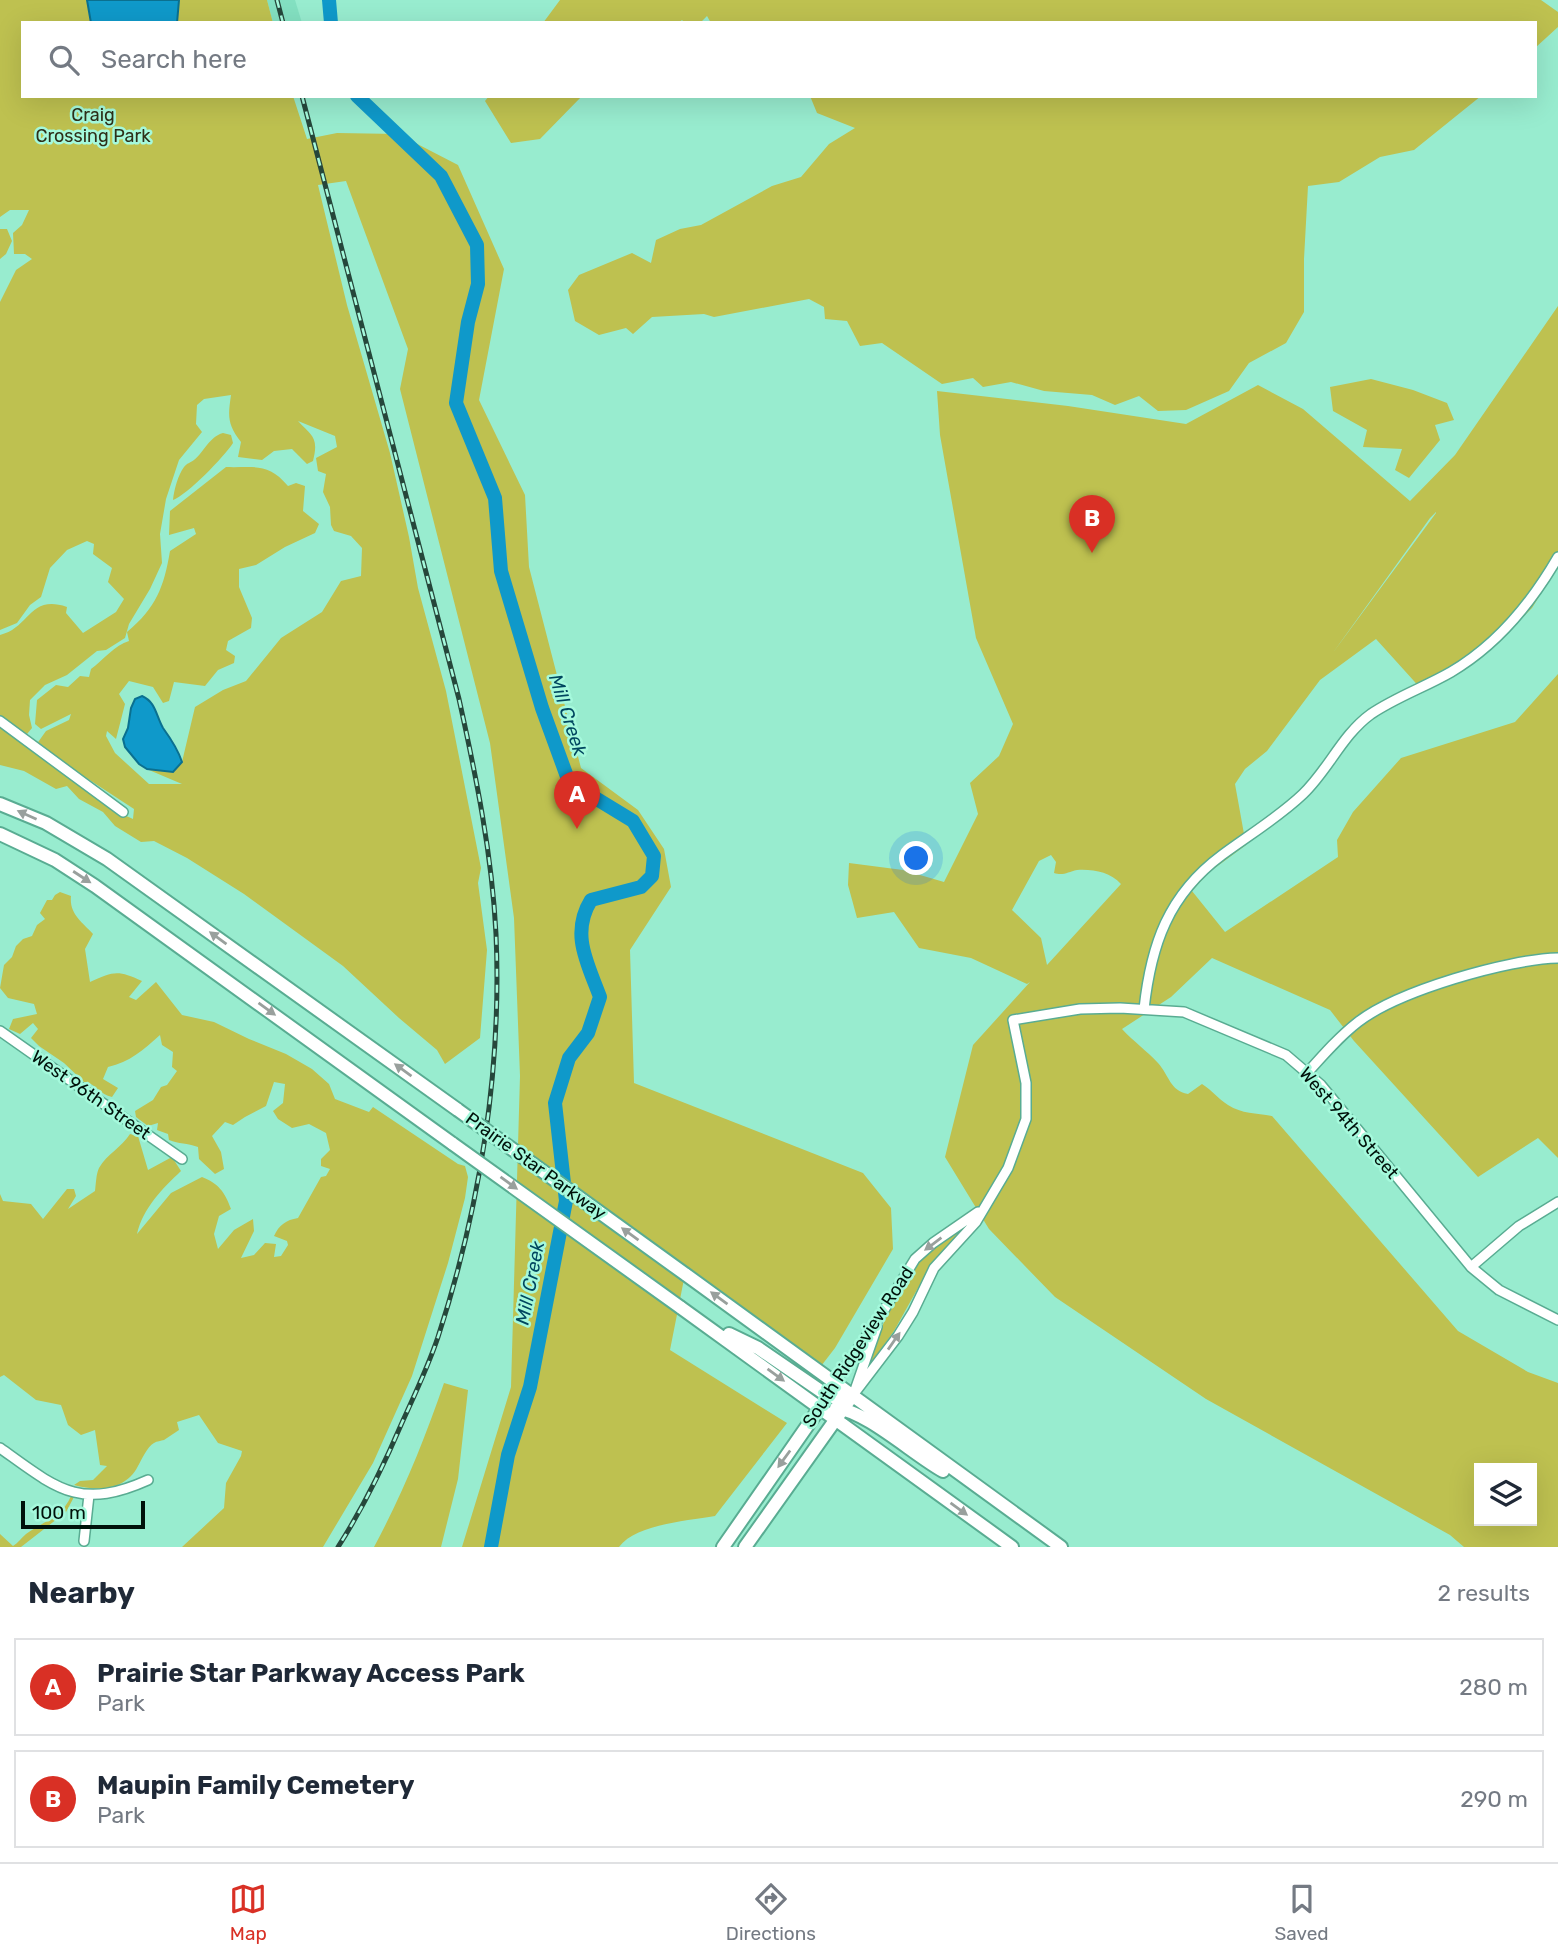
<!DOCTYPE html>
<html lang="en">
<head>
<meta charset="utf-8">
<style>
	:root { --surface:#fff; --page:#f6f6f7; --text:#1f2937; --muted:#747a83; --line:#e0e1e3; --accent:#d93025 }
	body { margin:0; font-family:Rubik,sans-serif; background:var(--page); color:var(--text) }
	.controls { position:absolute; right:21px; bottom:21px; display:grid; overflow:hidden; border-radius:0px; box-shadow:0 7px 28px #0002 }
	.controls button { width:63px; height:63px; display:grid; place-items:center; padding:0; border:0; border-bottom:2px solid var(--line); background:var(--surface); color:var(--text); font:35px sans-serif }
	.scale { position:absolute; left:21px; bottom:18px; width:124px; box-sizing:border-box; padding-left:7px; border:4px solid #00110a; border-top:0; font-size:19px; line-height:24px; white-space:nowrap; color:#00110a; -webkit-text-stroke:5px #a5f9dc; paint-order:stroke }
	.you { position:absolute; left:917px; top:859px; width:24px; height:24px; margin:-18px; border:5px solid #fff; border-radius:50%; background:#1a73e8; box-shadow:0 0 0 10px #1a73e833 }
	.badge { display:grid; place-items:center; width:46px; height:46px; border-radius:50%; background:var(--accent); color:#fff; font-size:23px; font-weight:700 }
	.pin { position:absolute; translate:-50% -58px; filter:drop-shadow(0 2px 4px #0008) }
	.pin::after { content:''; position:absolute; top:37px; width:24px; height:21px; background:inherit; clip-path:polygon(0 0,100% 0,50% 100%) }
	.list { margin:0; padding:0; list-style:none }
	h2 { display:flex; justify-content:space-between; align-items:center; height:91px; margin:0; padding:0 28px; font-size:30px }
	h2 small { font-size:23px; font-weight:400; color:var(--muted) }
	.list li { display:grid; grid-template-columns:46px 1fr auto; gap:21px; align-items:center; box-sizing:border-box; height:98px; margin:0 14px 14px; padding:0 14px; border:2px solid var(--line); border-radius:0px }
	.list b { display:block; font-size:26px; white-space:nowrap }
	.list p { margin:0; font-size:23px; white-space:nowrap; color:var(--muted) }
	.list em { font-size:23px; font-style:normal; color:var(--muted) }
	.icon { flex:none; width:38px; height:38px; fill:none; stroke:currentColor; stroke-width:2; stroke-linecap:round; stroke-linejoin:round }
	.map { position:relative; flex:none; width:1558px; height:1547px; overflow:hidden }
	.search { position:absolute; background:var(--surface); box-shadow:0 7px 28px #0002; left:21px; right:21px; top:21px; height:77px; display:flex; align-items:center; gap:18px; box-sizing:border-box; padding:0 24px; border-radius:0px; color:var(--muted); font-size:26px }
	.sheet { height:315px; background:var(--surface) }
	nav { display:flex; justify-content:space-around; align-items:center; box-sizing:border-box; height:98px; border-top:2px solid var(--line); background:var(--surface); font-size:19px; color:var(--muted) }
	nav a { display:grid; justify-items:center; gap:4px }
	nav .on { color:var(--accent) }
	.map>svg:first-child { display:block }
</style>
</head>
<body>
<div class="map">
<svg width="1558" height="1547" viewBox="0 0 1558 1547">
	<rect width="100%" height="100%" fill="#98eccf"/>
	<!-- built -->
	<path fill="#83e0c1" d="M267,0H295L302,23H273Z"/>
	<!-- green -->
	<path fill="#bec150" fill-rule="evenodd" d="M0,0H267L273,23H23V96H293L307,139L337,133L398,134L458,165L504,269L479,400L525,495L529,567L581,768L638,810L664,849L671,887L630,950L634,1083L863,1173L891,1208L893,1249L835,1348L818,1370L684,1279L670,1350L787,1423L715,1516C687,1521 636,1524 619,1547H462L511,1387L520,1076L514,918L490,743L400,389L408,349L346,181L318,185L347,305L390,453L409,537L418,588L446,691L481,868L478,883L487,950L480,1038L445,1064L437,1050L399,1018L343,966L244,894L187,858L154,841L141,842L115,826L103,812L79,799L67,786L56,789L24,771L0,765V726L122,814L133,819L134,809L36,745L46,731L69,720L71,714L41,729L35,724L37,700L56,685L68,687L80,676L89,677L91,669C103,660 115,645 129,641L127,632C156,608 164,587 170,551L196,534L194,528L169,535L170,511L226,467C254,468 268,462 288,486L296,483L305,486L303,511L319,524L315,533L285,547L256,565L239,569V587L252,618L251,628L228,641L226,650L235,656L234,663L218,670L205,686L174,682L169,701L163,703L153,687L129,681L119,694L125,704L116,739L107,731L106,736L115,753L149,784H182L149,770L173,772L182,762L195,707L223,690L246,681L281,638L322,612L341,581L361,576L362,548L351,536L334,531L331,525L330,507L323,492L326,474L318,471L316,458L337,447L335,436L298,421C312,436 319,437 313,461L307,464L292,449L274,451L262,460L238,457L241,442C227,424 228,416 231,395L204,399L197,405L196,424L202,432L179,460L166,499L160,534L162,563L150,589L129,624L125,638L106,650L97,651L67,675L45,685L30,700L29,715L32,728L27,734L17,730L0,716V635C30,628 29,594 67,607L66,613L83,633L116,612L124,599L108,582L112,568L93,554L94,544L87,541L67,550L50,568L41,597L30,605L17,623L0,630V302L16,270L32,259L25,254H14L13,233L22,225L29,210H10L0,217Z
		M560,0H1541L1558,12V27L1535,48V23H711L707,16L700,23H685L682,20L678,23H543Z
		M489,96H582L540,139L511,143L485,101Z
		M810,96H1481L1414,150L1380,157L1339,182L1308,186L1304,259V312L1286,343L1249,363L1229,391L1186,410L1158,411L1139,396L1115,405L1092,395L1044,391L1011,382L983,387L973,378L942,384L882,343L860,346L847,321L825,319L824,307L809,299L714,317L704,314L652,317L633,334L626,328L599,335L575,321L568,290L579,275L632,253L651,263L656,240L680,229L701,225L772,186L801,177L829,144L855,128L817,113Z
		M0,229H7L12,241L6,254L0,259Z
		M1558,306V566L1532,608L1493,647L1456,675L1423,691L1376,639L1320,680L1267,751L1245,769L1235,784L1246,845L1208,873L1192,891L1225,932L1338,857L1337,840L1353,812L1401,758L1515,722L1558,674V1158L1538,1138L1478,1177L1354,1041L1330,1010L1212,958L1171,997L1122,1029C1133,1041 1147,1051 1158,1063C1169,1075 1170,1091 1188,1094L1202,1084C1212,1090 1218,1099 1228,1105C1242,1114 1256,1113 1272,1116L1458,1331L1528,1372L1558,1383V1547H1464L1450,1535L1206,1399L1055,1297L989,1229L945,1157L973,1045L1030,982L1027,984L971,958L919,948L894,912L857,918L848,885L849,863L903,870L944,882L978,814L970,783L999,756L1013,724L976,638L940,435L937,391L1068,406L1186,424L1258,385L1303,409L1410,501L1455,455ZM1436,512V513L1332,654L1430,518ZM1051,855L1056,862L1054,873C1063,876 1068,872 1077,870C1093,869 1110,872 1121,884L1047,965L1041,938L1012,910L1039,861ZM1479,1468H1532V1521H1479Z
		M1371,379L1413,390L1447,403L1454,420L1435,425L1440,440L1409,478L1395,470L1402,449L1363,447L1367,430L1333,411L1330,387Z
		M223,433L231,435L233,443C224,457 187,495 173,500C174,490 178,475 184,467C187,463 190,463 194,460C204,452 209,437 223,433Z
		M60,892L71,896C69,914 82,922 93,934L85,949L90,982C114,971 118,970 142,981L129,997L136,1000L156,982L182,1015L214,1022L249,1039L286,1054L312,1069L329,1084L335,1099L369,1112L373,1107L458,1164L465,1166L468,1177L465,1198L448,1263L412,1376L373,1463L323,1547H182L224,1508L226,1483L241,1456L242,1451L218,1443L199,1415L177,1422L179,1430C174,1433 169,1437 164,1440C161,1441 157,1441 154,1443C147,1447 142,1459 138,1466C126,1490 98,1492 74,1485L80,1481L93,1480L107,1466L100,1465L95,1430L81,1435L68,1425L61,1405L36,1400L4,1375L0,1377V1194L3,1201L31,1204L43,1219L67,1189H74L76,1196L68,1209L95,1191C96,1184 96,1174 99,1168C107,1154 122,1147 130,1134L138,1136L148,1170L172,1157L181,1171C162,1189 143,1208 137,1234L171,1193L202,1177C218,1183 225,1192 231,1209L219,1216L214,1234L218,1249L234,1230L253,1219L254,1231L241,1258L254,1255L265,1243L276,1244L274,1257L281,1256L288,1245L287,1241L274,1236C279,1225 286,1220 298,1218L321,1177L326,1176L330,1169L321,1166V1159L330,1150L326,1133L309,1124L292,1128L278,1119L273,1111L283,1103L285,1084L274,1082L266,1106L245,1117L233,1125L225,1122L212,1136L221,1152L224,1169L215,1174L199,1159L198,1147C187,1143 179,1144 169,1140L168,1134L157,1130L158,1123L148,1126L136,1117L135,1111L153,1100L161,1087L167,1085L177,1071L172,1067L173,1052L162,1045L160,1035C143,1050 130,1062 108,1067L103,1079L118,1088L112,1097C100,1095 96,1083 84,1082L64,1063L39,1046L31,1038L38,1029L33,1023L20,1034L9,1029L13,1019L37,1014L34,1004L8,998L0,988L4,965L12,957L16,946L23,939L32,936L37,925L45,919L40,913L47,900H52L55,895Z
		M969,1222L971,1223L928,1270L894,1331L866,1370C880,1333 894,1287 921,1258C934,1244 953,1233 969,1222Z
		M444,1383L468,1390L458,1479L441,1547H374C403,1493 424,1441 444,1383Z
		M71,1496L74,1497L66,1512L21,1547H0V1534L13,1546C18,1543 21,1538 26,1534C43,1522 63,1516 71,1496Z"/>
	<!-- water -->
	<path fill="#0f99ca" stroke="#0a7090" stroke-width="2" d="M87,0H179L177,23H91Z
		M142,696C156,702 156,716 163,728C171,739 178,749 182,762L173,772L147,769L139,764L125,747L123,739L128,728L131,708L135,699Z"/>
	<g fill="none" stroke-linecap="round" stroke-linejoin="round">
		<!-- river -->
		<path stroke="#0f99ca" stroke-width="14" d="M329,0L331,23
			M357,96L441,176L477,245L478,284L468,322L456,403L495,498L501,571L542,708L569,782L633,821L654,856L652,876L641,887L591,900C570,934 588,964 600,997L588,1033L569,1058L555,1103L566,1201L530,1387L508,1455L491,1547"/>
		<!-- street casing -->
		<g stroke="#59ac92" stroke-width="12">
			<path id="street" d="M0,721L123,812
				M1144,1009C1151,945 1168,895 1222,855C1249,835 1279,817 1303,794C1329,769 1342,735 1371,714C1396,697 1425,687 1451,672C1497,645 1532,602 1558,557
				M0,1031L182,1159
				M1308,1072C1324,1054 1340,1036 1358,1022C1398,991 1508,959 1558,958
				M1471,1267L1519,1226L1558,1202
				M835,1382L881,1315L915,1259L933,1243L978,1212
				M855,1390L877,1327
				M853,1395L898,1336L913,1312L934,1268L976,1222L1008,1168L1026,1119V1083L1013,1020L1080,1009L1120,1008L1184,1012L1286,1055L1321,1085L1471,1267L1499,1290L1558,1320
				M0,1448C56,1488 79,1511 148,1480
				M84,1541L89,1495"/>
		</g>
		<!-- secondary casing -->
		<g stroke="#59ac92" stroke-width="16">
			<path id="secondary" d="M0,804L46,823L107,859L458,1110
				M0,834L55,860L95,886L453,1144
				M685,1274L1061,1547
				M680,1307L1012,1547
				M729,1334L758,1348L828,1396L841,1399L853,1395
				M836,1408C866,1411 914,1455 943,1471
				M723,1547L828,1396L835,1382
				M745,1547L853,1395"/>
		</g>
		<!-- street -->
		<use href="#street" stroke="#fff" stroke-width="9"/>
		<!-- secondary -->
		<use href="#secondary" stroke="#fff" stroke-width="12"/>
		<!-- rail casing -->
		<g stroke="#26473b" stroke-width="5">
			<path id="rail" d="M277,0L283,23
				M302,96L459,699C476,776 492,854 496,934C502,1069 480,1208 438,1337C428,1367 414,1396 401,1425C383,1467 363,1508 338,1547"/>
		</g>
		<!-- rail -->
		<use href="#rail" stroke="#a5f9dc" stroke-width="2.5" stroke-dasharray="8" stroke-linecap="butt"/>
		<!-- secondary-bridge casing -->
		<g stroke="#59ac92" stroke-width="16" stroke-linecap="butt">
			<path id="secondary-bridge" d="M458,1110L685,1274
				M453,1144L680,1307"/>
		</g>
		<!-- secondary-bridge -->
		<use href="#secondary-bridge" stroke="#fff" stroke-width="12"/>
	</g>
	<!-- one-way arrows -->
	<defs><path id="oneway-solid" d="M-6-.8H1V-3.2L6.5 0L1 3.2V.8H-6Z" transform="scale(1.75)"/></defs>
	<g fill="#99a09d">
		<use href="#oneway-solid" transform="translate(27 815) rotate(-156)"/>
		<use href="#oneway-solid" transform="translate(82 877) rotate(33)"/>
		<use href="#oneway-solid" transform="translate(218 938) rotate(-144)"/>
		<use href="#oneway-solid" transform="translate(267 1009) rotate(36)"/>
		<use href="#oneway-solid" transform="translate(403 1070) rotate(-144)"/>
		<use href="#oneway-solid" transform="translate(509 1183) rotate(36)"/>
		<use href="#oneway-solid" transform="translate(630 1234) rotate(-144)"/>
		<use href="#oneway-solid" transform="translate(933 1244) rotate(143)"/>
		<use href="#oneway-solid" transform="translate(719 1298) rotate(-144)"/>
		<use href="#oneway-solid" transform="translate(894 1341) rotate(-55)"/>
		<use href="#oneway-solid" transform="translate(776 1375) rotate(36)"/>
		<use href="#oneway-solid" transform="translate(784 1459) rotate(126)"/>
		<use href="#oneway-solid" transform="translate(959 1509) rotate(36)"/>
	</g>
	<g text-anchor="middle" dominant-baseline="central" stroke-width="5" stroke-linejoin="round" paint-order="stroke">
		<!-- park labels -->
		<g font-size="18" fill="#2e2f18" stroke="#a5f9dc">
			<text x="93" y="115">Craig<tspan x="93" dy="21">Crossing Park</tspan></text>
		</g>
		<!-- street labels -->
		<g font-size="18" fill="#00110a" stroke="#a5f9dc">
			<text transform="translate(91 1095) rotate(35)">West 96th Street</text>
			<text transform="translate(1349 1123) rotate(49)">West 94th Street</text>
			<text transform="translate(536 1166) rotate(36)">Prairie Star Parkway</text>
			<text transform="translate(858 1347) rotate(-57)">South Ridgeview Road</text>
		</g>
		<!-- water labels -->
		<g font-size="19" font-style="italic" fill="#00465f" stroke="#a5f9dc">
			<text transform="translate(568 715) rotate(72)">Mill Creek</text>
			<text transform="translate(530 1283) rotate(-79)">Mill Creek</text>
		</g>
	</g>
</svg>
<div class="controls">
<button><svg class="icon" aria-label="layers" viewBox="0 0 24 24"><path d="M12 4l9 5-9 5-9-5zM3 14l9 5 9-5"/></svg></button>
</div>
<div class="scale">100 m</div>
<div class="you"></div>
<div class="pin badge" style="left:577px;top:829px">A</div>
<div class="pin badge" style="left:1092px;top:553px">B</div>
<div class="search"><svg class="icon" aria-label="search" viewBox="0 0 24 24"><circle cx="10" cy="10" r="6"/><path d="M15 15l6 6"/></svg>Search here</div>
</div>
<section class="sheet">
<h2>Nearby<small>2 results</small></h2>
<ul class="list">
<li><span class="badge">A</span><div><b>Prairie Star Parkway Access Park</b><p>Park</p></div><em>280 m</em></li>
<li><span class="badge">B</span><div><b>Maupin Family Cemetery</b><p>Park</p></div><em>290 m</em></li>
</ul>
</section>
<nav>
<a class="on"><svg class="icon" aria-label="map" viewBox="0 0 24 24"><path d="M3 6l6-2 6 2 6-2v14l-6 2-6-2-6 2zM9 4v14M15 6v14"/></svg>Map</a>
<a><svg class="icon" aria-label="directions" viewBox="0 0 24 24"><path d="M12 3l9 9-9 9-9-9zM9 14v-3h6M13 9l2 2-2 2"/></svg>Directions</a>
<a><svg class="icon" aria-label="saved" viewBox="0 0 24 24"><path d="M7 4h10v16l-5-4-5 4z"/></svg>Saved</a>
</nav>
</body>
</html>
